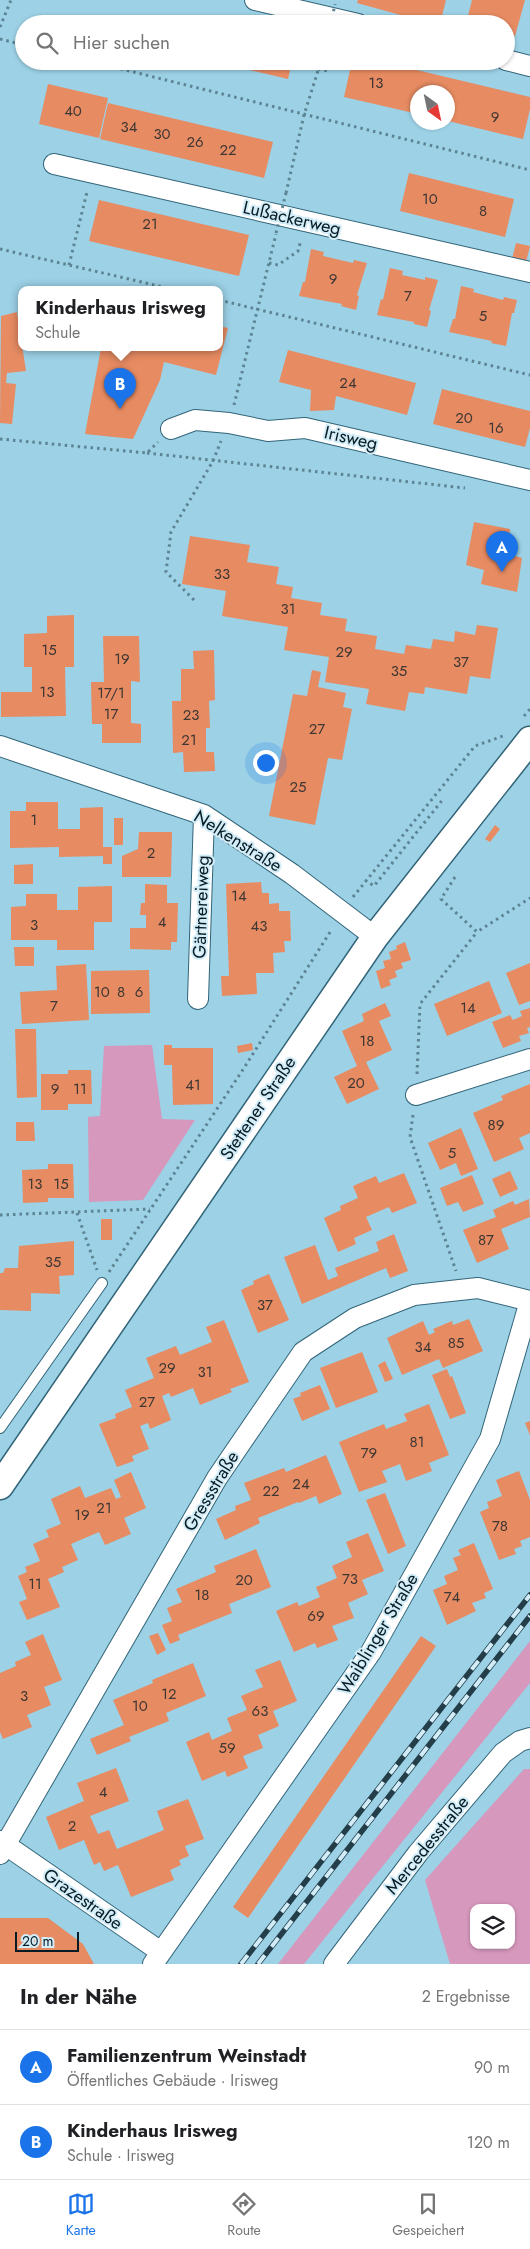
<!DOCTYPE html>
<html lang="de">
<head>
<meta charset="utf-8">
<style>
	:root { --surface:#fff; --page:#f6f6f6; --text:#202124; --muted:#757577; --line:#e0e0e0; --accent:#1a73e8 }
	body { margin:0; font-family:Jost,sans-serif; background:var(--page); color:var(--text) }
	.controls { position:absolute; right:15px; bottom:15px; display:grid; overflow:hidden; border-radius:10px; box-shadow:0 1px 4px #0004 }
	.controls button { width:45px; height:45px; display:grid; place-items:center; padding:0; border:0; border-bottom:1px solid var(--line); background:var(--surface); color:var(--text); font:25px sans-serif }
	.compass { position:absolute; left:410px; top:85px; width:45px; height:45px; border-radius:50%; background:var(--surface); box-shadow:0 1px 4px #0004; rotate:147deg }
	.scale { position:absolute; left:15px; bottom:12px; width:64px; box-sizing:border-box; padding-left:5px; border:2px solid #061b23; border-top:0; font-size:14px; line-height:18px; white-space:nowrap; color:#061b23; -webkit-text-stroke:4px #d3edf8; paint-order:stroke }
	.you { position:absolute; left:265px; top:762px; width:18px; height:18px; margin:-12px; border:4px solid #fff; border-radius:50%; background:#1a73e8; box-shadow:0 0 0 8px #1a73e833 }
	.badge { display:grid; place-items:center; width:32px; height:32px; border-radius:50%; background:var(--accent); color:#fff; font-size:16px; font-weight:700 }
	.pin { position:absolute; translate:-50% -41px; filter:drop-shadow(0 1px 2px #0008) }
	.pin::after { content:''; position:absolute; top:26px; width:18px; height:15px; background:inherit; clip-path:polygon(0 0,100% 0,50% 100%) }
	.popup { position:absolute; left:18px; top:286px; width:205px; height:65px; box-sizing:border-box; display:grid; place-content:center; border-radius:10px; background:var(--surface); filter:drop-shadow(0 1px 4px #0005); font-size:16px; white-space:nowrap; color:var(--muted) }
	.popup b { font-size:19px; color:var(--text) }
	.popup::after { content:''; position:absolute; left:50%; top:100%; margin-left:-10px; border:10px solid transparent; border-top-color:var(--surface) }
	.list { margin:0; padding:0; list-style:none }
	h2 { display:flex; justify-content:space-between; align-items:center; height:65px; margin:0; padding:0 20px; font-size:21px }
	h2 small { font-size:16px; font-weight:400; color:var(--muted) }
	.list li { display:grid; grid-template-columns:32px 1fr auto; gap:15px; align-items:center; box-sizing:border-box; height:75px; padding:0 20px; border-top:1px solid var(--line) }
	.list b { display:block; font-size:19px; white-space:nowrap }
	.list p { margin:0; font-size:16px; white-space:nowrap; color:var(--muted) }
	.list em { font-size:16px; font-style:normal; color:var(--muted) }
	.icon { flex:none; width:28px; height:28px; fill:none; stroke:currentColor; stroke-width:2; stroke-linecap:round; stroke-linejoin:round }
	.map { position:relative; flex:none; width:530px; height:1964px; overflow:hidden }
	.search { position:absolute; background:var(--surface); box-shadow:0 1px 4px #0004; left:15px; right:15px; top:15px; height:55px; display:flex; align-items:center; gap:12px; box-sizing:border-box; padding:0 18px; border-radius:28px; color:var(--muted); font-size:19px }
	.sheet { height:215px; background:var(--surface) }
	nav { display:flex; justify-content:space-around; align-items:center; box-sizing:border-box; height:70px; border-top:1px solid var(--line); background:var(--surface); font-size:14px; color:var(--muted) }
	nav a { display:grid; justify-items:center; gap:2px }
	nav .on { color:var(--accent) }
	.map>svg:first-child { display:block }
</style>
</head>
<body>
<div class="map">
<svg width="530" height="1964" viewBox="0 0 530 1964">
	<rect width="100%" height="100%" fill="#9cd1e6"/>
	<!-- green -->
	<path fill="#d698bc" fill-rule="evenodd" d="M152,1045L162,1119L195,1120L143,1200L89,1202L88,1117L100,1116L104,1046Z
		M530,1641V1683L304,1964H278Z
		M524,1769H530V1964H450L425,1880ZM474,1908H511V1945H474Z"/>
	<!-- building -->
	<path fill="#e78b62" d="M358,0H446L440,24H433L357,3Z
		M472,0H525L515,36L506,34V24H466Z
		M230,61H292L288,79L229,65Z
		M352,61H379L530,97V109L523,139L448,121V92H418V114L344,97Z
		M48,84L108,98L99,138L39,124Z
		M108,103L273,142L264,178L100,139Z
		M409,173L514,199L505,237L400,211Z
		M99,200L249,235L239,276L89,241Z
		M516,243L530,246L526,262L512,259Z
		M311,249L324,252L323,256L353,263L354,260L367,263L357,295L359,296L356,310L341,306L342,304L299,296L303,282H305Z
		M390,268L403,271L402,275L425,280V277L438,280L429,310L431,311L427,327L414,324V322L377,315L381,299L383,300Z
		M61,286L76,290H60Z
		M461,286L474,289L473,292L503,300L504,297L517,300L514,313H512L506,346L491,343L492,341L449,332L453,319H455Z
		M17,312L26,371L7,373L6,383L16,384L12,424L0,423L1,316Z
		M219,326L228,328L216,375L164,362L160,380L133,439L85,434L101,348H219Z
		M288,350L416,383L407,415L336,396L334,410L310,411L311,390L279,382Z
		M442,389L530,411V428L525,447L433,424Z
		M474,522L510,529L507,554L522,558L517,592L481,584L484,570L466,565Z
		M190,536L250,545L247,562L279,567L276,584L293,587L291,598L322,603L320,615L347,619L345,631L377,636L375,649L404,654L406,645L431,649L433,639L454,642L455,631L475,635L477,625L498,628L490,679L470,676L467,694L425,687L424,694L409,692L405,711L366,704L369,689L325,682L329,657L284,650L288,627L222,616L226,591L182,584Z
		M74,615V667H65L66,716L1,717V692H32V667H24V634L47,633V616Z
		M103,636H139L140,682L131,681V723L141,724V743H102V724H92L91,682H104Z
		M214,650L215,700L209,701L210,728H206V752H214L215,771L184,772L183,752L173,753L172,701H181V669H194L193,651Z
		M312,670L321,672L318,687L346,693L343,707L352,709L342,760L328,758L315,825L269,816L293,694L307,696Z
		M26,802H58V829H80V808L103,807V847H112V864H103V856L59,857V847L10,848V811H26Z
		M114,818H123V845H114Z
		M495,825L500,829L490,842L485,839Z
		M139,832H172L171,877H122V856L138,849Z
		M33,864V884H14V865Z
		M261,882L262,893H269V904L279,903V911H290L291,941H284L285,952L273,953L274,973H256L257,994L222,996L221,976H229L226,884Z
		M145,884L167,885V903H178L177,942H171V950L130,949V928H146V915H140L141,903H145Z
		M112,886V922H94V950H57V940H11V907L26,906V894H57V910H78V887Z
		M405,942L411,960L401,963L403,968L395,971L397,977L389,980L391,985L381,989L376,971L385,968L383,961L391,959L389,952L397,949L396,946Z
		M14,947H34V966H15Z
		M530,963V1001L519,1005L506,973Z
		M86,964L89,1020L22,1024L20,992L57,990L56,966Z
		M149,970L150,1013L91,1014V971Z
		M489,981L502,1013L447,1036L434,1004Z
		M385,1003L391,1016L379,1021L392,1050L366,1062L379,1089L347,1104L334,1077L357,1066L342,1031L364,1021L362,1014Z
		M530,1008V1027L527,1028L529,1033L519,1036L521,1041L503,1048L492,1022L510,1015L513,1020L522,1016L520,1011Z
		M15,1029H36L37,1097L17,1098Z
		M252,1043L253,1050L238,1053L237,1046Z
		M164,1045H172V1048H213V1104L173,1105L172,1065H164Z
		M68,1070H91L92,1104H68V1110H41V1074H68Z
		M530,1084V1133L519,1138L524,1149L494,1162L473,1113L503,1100L501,1096Z
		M16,1122H34L35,1141H16Z
		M461,1128L478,1169L461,1176L456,1163L440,1170L428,1143Z
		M48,1164H73L74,1198H48V1202L23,1203L22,1170L48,1169Z
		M510,1171L518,1189L500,1197L492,1179Z
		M404,1173L417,1203L392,1213L389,1207L366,1217L372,1230L354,1238L356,1244L338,1252L324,1218L341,1210L340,1206L358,1198L353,1186L376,1176L379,1183Z
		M472,1175L484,1204L463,1212L458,1202L447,1206L440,1188Z
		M529,1199L530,1217L501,1229L509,1249L477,1263L463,1230L496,1217L493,1210L513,1201L515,1205Z
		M101,1219H112V1240H101Z
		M394,1234L408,1271L390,1278L386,1268L302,1304L284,1257L315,1245L328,1280L338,1276L335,1268L379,1251L376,1242Z
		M74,1241V1275L59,1276L60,1294L31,1293V1311L0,1310V1273H3L5,1268H18L19,1246Z
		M269,1274L289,1320L258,1333L241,1290L254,1284L253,1281Z
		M469,1319L483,1351L443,1368L439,1359L402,1375L387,1338L423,1321L429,1335L435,1332L433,1329L452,1321L453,1325Z
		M224,1320L249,1382L230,1389L232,1392L200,1405L193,1388L171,1397L169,1393L162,1396L171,1420L150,1429L148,1423L140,1426L149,1449L132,1456L134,1461L117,1467L99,1424L116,1418L115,1414L132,1407L125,1390L154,1378L146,1358L176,1346L180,1355L212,1342L206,1327Z
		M362,1352L378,1392L336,1408L320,1368Z
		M385,1361L393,1379L385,1382L378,1365Z
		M447,1369L450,1377L452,1376L466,1413L450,1419L432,1375Z
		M320,1385L330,1409L302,1421L293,1399L301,1396L300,1393Z
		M429,1404L449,1455L429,1463L432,1471L406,1481L400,1464L382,1471L387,1482L359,1492L339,1442L384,1424L386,1429L407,1421L404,1414Z
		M530,1421V1435L525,1423Z
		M326,1455L342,1494L319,1504L316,1496L299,1503L298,1502L258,1518L260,1523L225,1540L216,1519L236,1510L235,1506L251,1500L244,1483L284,1468L286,1472Z
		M519,1471L530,1500V1537L520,1541L522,1546L514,1549L516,1554L499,1560L480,1512L489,1508L487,1502L502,1496L496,1480Z
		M131,1472L146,1508L124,1518L131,1534L105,1545L99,1532L71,1544L78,1560L62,1567L64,1572L48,1579L60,1607L27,1620L19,1602L27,1599L18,1576L27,1572L25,1567L40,1561L33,1544L49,1537L46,1530L61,1524L51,1499L80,1486L85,1498L111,1488L116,1499L121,1497L114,1480Z
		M385,1493L406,1546L388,1554L366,1500Z
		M368,1533L384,1571L362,1580L368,1594L348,1603L354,1618L332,1626L338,1640L317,1648L315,1643L294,1652L276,1611L297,1602L299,1606L320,1597L316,1587L337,1578L332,1566L352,1557L346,1542Z
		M474,1543L493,1589L484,1593L486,1598L472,1603L476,1611L447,1625L433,1590L447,1584L444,1576L458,1570L453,1558L461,1555L458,1550Z
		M256,1549L271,1587L229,1604L232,1613L178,1635L180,1640L170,1644L162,1625L172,1621L167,1608L182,1602L176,1589L216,1572L214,1566Z
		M158,1633L166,1650L157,1655L149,1636Z
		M43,1634L62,1680L44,1687L51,1705L27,1715L32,1727L3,1739L0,1732V1673L16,1666L15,1662L31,1655L25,1642Z
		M421,1636L436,1646L248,1918L233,1907Z
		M280,1660L297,1701L273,1711L279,1726L258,1735L263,1748L243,1756L248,1768L227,1777L225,1771L202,1781L186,1742L209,1732L212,1740L232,1731L227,1718L247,1710L241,1696L263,1687L255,1670Z
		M193,1663L206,1696L166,1713L169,1721L129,1737L131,1741L97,1755L90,1739L124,1725L113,1700L153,1683L152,1680Z
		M116,1768L129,1801L90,1816L98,1834L109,1830L117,1849L164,1830L157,1811L188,1799L204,1839L185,1846L189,1856L179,1860L181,1865L170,1870L174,1880L131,1897L118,1865L104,1871L100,1862L94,1865L84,1840L59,1850L46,1817L84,1801L77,1783Z
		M0,1918H48L83,1944L94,1964H0Z"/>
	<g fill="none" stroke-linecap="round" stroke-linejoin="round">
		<!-- service casing -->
		<g stroke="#336578" stroke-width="12">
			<path id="service" d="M0,1428L102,1283"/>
		</g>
		<!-- minor casing -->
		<g stroke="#336578" stroke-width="22">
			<path id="minor" d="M255,0L358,24
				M506,60L530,66
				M54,164L530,272
				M171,429L195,420L229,423L268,431L305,428L530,480
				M0,746L204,815L292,874L375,937
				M198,999L204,815
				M416,1095L530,1059
				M0,1841L161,1952
				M0,1854L217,1478L303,1352L355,1318L414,1295L478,1288L530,1301
				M153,1964L371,1652L490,1439L530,1301
				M334,1964L418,1853L503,1753L520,1741L530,1738"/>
		</g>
		<!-- tertiary casing -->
		<g stroke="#336578" stroke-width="29">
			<path id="tertiary" d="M0,1486L375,937L530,740"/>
		</g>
		<!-- path -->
		<path stroke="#5c8493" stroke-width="3" stroke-dasharray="2.5 4" stroke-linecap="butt" d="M0,27L11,0
			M0,39L24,45
			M89,61L530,170
			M318,69L328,71L339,61
			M286,193L304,115L321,61
			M0,249L176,290
			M269,263L278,265L298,251L301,240
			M69,265L87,192
			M219,300L530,375
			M234,405L276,234
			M0,439L147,453L158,442
			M147,453L465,488
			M194,600L166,572L171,532L213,461L221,441
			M524,716L530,709
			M455,877L441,899L477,932L530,898
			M365,880L374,886L444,798
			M353,897L475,746L503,736
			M417,1074L420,1004L477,932
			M413,1115L410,1137L456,1271
			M77,1213L97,1270
			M0,1215L150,1209
			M109,1272L244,1068L332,929"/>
		<!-- service -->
		<use href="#service" stroke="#fff" stroke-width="10"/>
		<!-- minor -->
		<use href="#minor" stroke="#fff" stroke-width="20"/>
		<!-- tertiary -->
		<use href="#tertiary" stroke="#fff" stroke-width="26"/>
		<!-- rail casing -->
		<g stroke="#233e49" stroke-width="5.5">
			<path id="rail" d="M241,1964L530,1595
				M258,1964L530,1616"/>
		</g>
		<!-- rail -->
		<use href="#rail" stroke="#d3edf8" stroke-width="4" stroke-dasharray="11" stroke-linecap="butt"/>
		<!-- path-bridge -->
		<path stroke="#5c8493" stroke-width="3" stroke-dasharray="2.5 4" stroke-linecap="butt" d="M331,24L335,4
			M276,233L286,193"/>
	</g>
	<g text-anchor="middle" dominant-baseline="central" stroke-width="4" stroke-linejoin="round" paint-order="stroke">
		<!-- number labels -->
		<g font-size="15" fill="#3e3733">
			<text x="376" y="83">13</text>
			<text x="73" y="111">40</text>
			<text x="495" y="117">9</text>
			<text x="129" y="127">34</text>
			<text x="162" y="134">30</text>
			<text x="195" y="142">26</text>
			<text x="228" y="150">22</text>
			<text x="430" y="199">10</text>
			<text x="483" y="211">8</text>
			<text x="150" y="224">21</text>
			<text x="333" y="279">9</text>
			<text x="408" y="296">7</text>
			<text x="483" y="316">5</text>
			<text x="348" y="383">24</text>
			<text x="464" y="418">20</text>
			<text x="496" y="428">16</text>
			<text x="222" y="574">33</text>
			<text x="288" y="609">31</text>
			<text x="49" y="650">15</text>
			<text x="344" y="652">29</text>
			<text x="122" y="659">19</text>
			<text x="461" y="662">37</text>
			<text x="399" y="671">35</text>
			<text x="47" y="692">13</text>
			<text x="111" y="693">17/1</text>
			<text x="111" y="714">17</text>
			<text x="191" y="715">23</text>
			<text x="317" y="729">27</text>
			<text x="189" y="740">21</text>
			<text x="298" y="787">25</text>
			<text x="34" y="820">1</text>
			<text x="151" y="853">2</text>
			<text x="239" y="896">14</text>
			<text x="162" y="922">4</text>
			<text x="34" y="925">3</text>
			<text x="259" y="926">43</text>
			<text x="102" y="992">10</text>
			<text x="121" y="992">8</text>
			<text x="139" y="992">6</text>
			<text x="54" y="1006">7</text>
			<text x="468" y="1008">14</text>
			<text x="367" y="1041">18</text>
			<text x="356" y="1083">20</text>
			<text x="193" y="1085">41</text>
			<text x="55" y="1089">9</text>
			<text x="80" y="1089">11</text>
			<text x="496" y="1125">89</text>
			<text x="452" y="1153">5</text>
			<text x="35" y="1184">13</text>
			<text x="61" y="1184">15</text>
			<text x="486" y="1240">87</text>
			<text x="53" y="1262">35</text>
			<text x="265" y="1305">37</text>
			<text x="456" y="1343">85</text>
			<text x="423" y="1347">34</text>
			<text x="167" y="1368">29</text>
			<text x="205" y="1372">31</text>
			<text x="147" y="1402">27</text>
			<text x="417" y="1442">81</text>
			<text x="369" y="1453">79</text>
			<text x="301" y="1484">24</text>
			<text x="271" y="1491">22</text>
			<text x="104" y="1508">21</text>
			<text x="82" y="1515">19</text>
			<text x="500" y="1526">78</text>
			<text x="350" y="1579">73</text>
			<text x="244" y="1580">20</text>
			<text x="35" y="1584">11</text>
			<text x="202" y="1595">18</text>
			<text x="452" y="1597">74</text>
			<text x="316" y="1616">69</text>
			<text x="169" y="1694">12</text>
			<text x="24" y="1696">3</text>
			<text x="140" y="1706">10</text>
			<text x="260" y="1711">63</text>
			<text x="227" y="1748">59</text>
			<text x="103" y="1792">4</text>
			<text x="72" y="1826">2</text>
		</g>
		<!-- street labels -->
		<g font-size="18" fill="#061b23" stroke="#d3edf8">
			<text transform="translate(292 218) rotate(13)">Lußackerweg</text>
			<text transform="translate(351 438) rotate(13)">Irisweg</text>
			<text transform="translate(238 841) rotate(32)">Nelkenstraße</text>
			<text transform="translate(201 907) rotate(-88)">Gärtnereiweg</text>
			<text transform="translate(258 1108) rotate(-56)">Stettener Straße</text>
			<text transform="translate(211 1491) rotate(-59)">Gressstraße</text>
			<text transform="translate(378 1634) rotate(-59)">Waiblinger Straße</text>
			<text transform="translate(427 1845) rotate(-51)">Mercedesstraße</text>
			<text transform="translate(83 1899) rotate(35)">Grazestraße</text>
		</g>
	</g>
</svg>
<div class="controls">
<button><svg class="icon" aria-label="layers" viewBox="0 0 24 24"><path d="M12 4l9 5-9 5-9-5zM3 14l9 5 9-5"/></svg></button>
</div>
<svg class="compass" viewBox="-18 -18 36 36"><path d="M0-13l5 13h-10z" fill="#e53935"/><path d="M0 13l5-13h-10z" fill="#757577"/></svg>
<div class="scale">20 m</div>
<div class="you"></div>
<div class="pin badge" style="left:502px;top:572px">A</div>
<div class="pin badge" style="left:120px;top:409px">B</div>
<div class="popup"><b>Kinderhaus Irisweg</b>Schule</div>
<div class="search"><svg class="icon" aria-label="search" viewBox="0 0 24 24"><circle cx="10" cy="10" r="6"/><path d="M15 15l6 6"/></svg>Hier suchen</div>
</div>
<section class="sheet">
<h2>In der Nähe<small>2 Ergebnisse</small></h2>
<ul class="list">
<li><span class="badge">A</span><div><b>Familienzentrum Weinstadt</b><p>Öffentliches Gebäude · Irisweg</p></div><em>90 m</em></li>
<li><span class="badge">B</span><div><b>Kinderhaus Irisweg</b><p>Schule · Irisweg</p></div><em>120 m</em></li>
</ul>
</section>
<nav>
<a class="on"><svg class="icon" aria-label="map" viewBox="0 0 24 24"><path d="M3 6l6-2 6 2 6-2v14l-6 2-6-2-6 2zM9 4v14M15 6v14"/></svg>Karte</a>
<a><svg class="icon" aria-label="directions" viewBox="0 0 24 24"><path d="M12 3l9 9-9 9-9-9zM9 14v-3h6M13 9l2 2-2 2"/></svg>Route</a>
<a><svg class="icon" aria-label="saved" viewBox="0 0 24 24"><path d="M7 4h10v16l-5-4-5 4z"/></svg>Gespeichert</a>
</nav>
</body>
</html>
